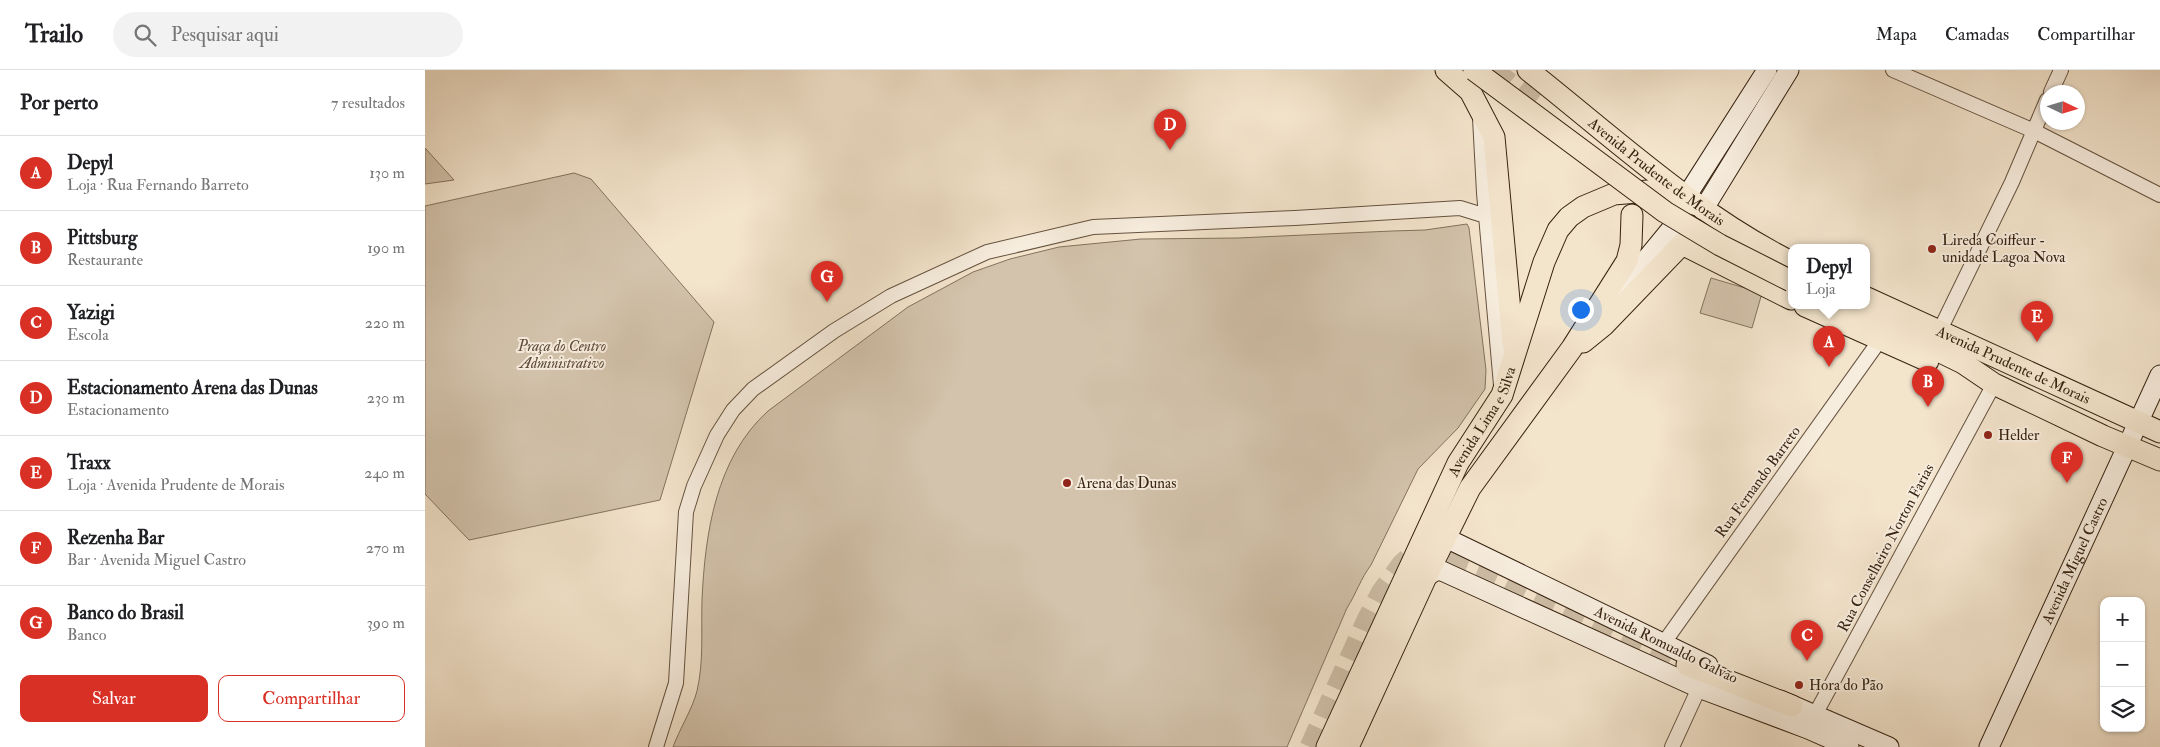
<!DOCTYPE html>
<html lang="pt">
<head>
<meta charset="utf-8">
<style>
	:root { --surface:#fff; --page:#f2f2f2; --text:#202124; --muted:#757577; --line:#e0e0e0; --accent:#d93025 }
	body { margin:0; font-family:"IM FELL Double Pica",serif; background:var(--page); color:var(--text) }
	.controls { position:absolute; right:15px; bottom:15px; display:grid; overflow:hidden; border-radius:10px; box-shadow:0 1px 4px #0004 }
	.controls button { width:45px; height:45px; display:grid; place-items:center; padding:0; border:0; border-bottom:1px solid var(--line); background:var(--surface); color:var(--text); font:25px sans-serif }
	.compass { position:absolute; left:1615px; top:15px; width:45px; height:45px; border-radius:50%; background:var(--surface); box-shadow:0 1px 4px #0004; rotate:94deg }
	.you { position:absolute; left:1155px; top:239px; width:18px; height:18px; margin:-12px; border:4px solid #fff; border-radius:50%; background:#1a73e8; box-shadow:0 0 0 8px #1a73e833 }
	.badge { display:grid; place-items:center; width:32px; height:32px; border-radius:50%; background:var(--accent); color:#fff; font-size:16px; font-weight:700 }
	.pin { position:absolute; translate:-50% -41px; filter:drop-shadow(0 1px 2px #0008) }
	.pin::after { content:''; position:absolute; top:26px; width:18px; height:15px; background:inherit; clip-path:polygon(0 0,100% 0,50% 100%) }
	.popup { position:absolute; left:1363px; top:174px; width:82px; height:65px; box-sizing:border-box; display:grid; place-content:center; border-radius:10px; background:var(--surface); filter:drop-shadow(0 1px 4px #0005); font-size:16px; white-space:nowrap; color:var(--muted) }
	.popup b { font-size:19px; color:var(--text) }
	.popup::after { content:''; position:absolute; left:50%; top:100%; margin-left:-10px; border:10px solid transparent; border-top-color:var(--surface) }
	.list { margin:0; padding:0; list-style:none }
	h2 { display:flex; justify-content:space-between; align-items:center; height:65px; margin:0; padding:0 20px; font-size:21px }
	h2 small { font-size:16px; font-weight:400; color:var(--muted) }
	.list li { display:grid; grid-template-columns:32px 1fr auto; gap:15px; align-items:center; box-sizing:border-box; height:75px; padding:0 20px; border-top:1px solid var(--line) }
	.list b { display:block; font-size:19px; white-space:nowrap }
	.list p { margin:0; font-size:16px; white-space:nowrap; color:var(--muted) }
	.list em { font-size:16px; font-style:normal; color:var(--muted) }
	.actions { display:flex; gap:10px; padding:15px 20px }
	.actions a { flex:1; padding:11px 0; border:1px solid var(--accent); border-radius:10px; text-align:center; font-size:18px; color:var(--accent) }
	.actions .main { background:var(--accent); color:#fff }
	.icon { flex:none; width:28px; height:28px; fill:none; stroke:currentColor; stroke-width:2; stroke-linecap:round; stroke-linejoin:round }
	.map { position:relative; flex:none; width:1735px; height:677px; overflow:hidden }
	header { display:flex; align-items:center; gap:30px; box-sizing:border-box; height:70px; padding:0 25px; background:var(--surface); border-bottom:1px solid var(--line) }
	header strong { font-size:24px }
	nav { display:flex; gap:28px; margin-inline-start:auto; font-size:18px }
	.search { width:350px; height:45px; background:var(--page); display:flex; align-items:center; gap:12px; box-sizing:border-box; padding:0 18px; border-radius:28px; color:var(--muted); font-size:19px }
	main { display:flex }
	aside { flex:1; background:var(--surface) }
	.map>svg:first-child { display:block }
</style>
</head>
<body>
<header>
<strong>Trailo</strong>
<div class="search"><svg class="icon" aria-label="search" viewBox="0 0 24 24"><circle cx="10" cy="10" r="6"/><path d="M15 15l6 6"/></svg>Pesquisar aqui</div>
<nav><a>Mapa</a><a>Camadas</a><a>Compartilhar</a></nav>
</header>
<main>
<aside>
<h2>Por perto<small>7 resultados</small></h2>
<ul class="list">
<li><span class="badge">A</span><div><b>Depyl</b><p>Loja · Rua Fernando Barreto</p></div><em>130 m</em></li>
<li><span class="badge">B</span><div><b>Pittsburg</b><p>Restaurante</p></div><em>190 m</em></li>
<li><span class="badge">C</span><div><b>Yazigi</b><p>Escola</p></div><em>220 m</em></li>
<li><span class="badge">D</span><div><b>Estacionamento Arena das Dunas</b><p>Estacionamento</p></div><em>230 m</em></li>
<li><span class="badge">E</span><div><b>Traxx</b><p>Loja · Avenida Prudente de Morais</p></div><em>240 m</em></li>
<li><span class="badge">F</span><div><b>Rezenha Bar</b><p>Bar · Avenida Miguel Castro</p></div><em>270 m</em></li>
<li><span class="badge">G</span><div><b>Banco do Brasil</b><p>Banco</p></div><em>390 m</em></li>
</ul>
<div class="actions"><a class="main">Salvar</a><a>Compartilhar</a></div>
</aside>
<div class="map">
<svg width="1735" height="677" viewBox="0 0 1735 677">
	<rect width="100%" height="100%" fill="#f3e4cc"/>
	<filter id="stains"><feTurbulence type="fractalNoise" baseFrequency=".004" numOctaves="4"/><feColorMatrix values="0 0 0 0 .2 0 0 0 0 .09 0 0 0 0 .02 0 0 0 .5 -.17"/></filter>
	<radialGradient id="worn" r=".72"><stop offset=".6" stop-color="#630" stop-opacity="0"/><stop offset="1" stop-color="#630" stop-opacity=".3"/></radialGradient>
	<!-- green -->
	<path fill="#d3c3ac" stroke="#84725e" d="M0,78L29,110L0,114Z
		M149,103L166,109L289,252L235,430L44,470L0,424V136Z
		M1042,154L1044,158L1061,300L1060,319L1033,358L993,399L946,495C936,508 931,524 922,538L862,677H248C255,658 267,640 272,621C279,591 276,560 277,530C280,463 291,388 343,341L483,237L548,202L585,189L634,177L716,169L813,168L967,161L1000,160Z
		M1286,208L1337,223L1327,258L1275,243Z"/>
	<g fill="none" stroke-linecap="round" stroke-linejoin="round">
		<!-- primary-tunnel -->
		<path stroke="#cdbda6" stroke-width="21" stroke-dasharray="21 11" stroke-linecap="butt" d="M1068,0L1115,37
			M885,677L942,550L956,523L977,494L984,488L1001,482H1012L1025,486L1069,503L1262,595"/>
		<!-- minor casing -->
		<g stroke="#65523f" stroke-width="16">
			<path id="minor" d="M1468,0L1609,61L1735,125
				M1626,22L1636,0
				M1055,48L1059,123L1076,315
				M1514,262L1587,112L1622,30
				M1238,574L1455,270
				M1385,654L1569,314
				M231,677L251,613L261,442L269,416L292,365L308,340L328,319L409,261L466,226L562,182L668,157L870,148L1035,138L1061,146
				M1247,677L1274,618"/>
		</g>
		<!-- secondary casing -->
		<g stroke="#362210" stroke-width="21">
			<g id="secondary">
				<path d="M1261,127L1342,0"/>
				<path d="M1278,140L1364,0"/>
				<path d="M1182,237L1246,159"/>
				<path d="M1021,468L1283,595"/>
				<path d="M1001,507L1010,501H1017L1274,618L1383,659L1424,677"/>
				<path d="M1355,630L1464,677"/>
				<path id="s1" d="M1564,677L1735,305"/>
			</g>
		</g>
		<!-- primary casing -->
		<g stroke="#362210" stroke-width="23">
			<g id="primary">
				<path d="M1021,0L1045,21L1069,67L1088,274"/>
				<path id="s2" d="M1103,0C1188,67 1269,143 1366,192"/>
				<path id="s3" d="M1442,228L1735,362"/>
				<path d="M1380,236L1503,291"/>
				<path d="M1421,236L1538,293L1569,314L1678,366L1735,390"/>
				<path d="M1158,272L1179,255L1257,174L1366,229"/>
				<path d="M1262,595L1367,636"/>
				<path id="s4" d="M902,677L1033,393L1077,325L1119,192L1133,160L1144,147L1158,137L1189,124L1223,121L1272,135"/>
				<path d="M923,677L1001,507L1045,418L1147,278L1202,191L1206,175L1207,145"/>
			</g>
		</g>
		<!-- minor -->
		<use href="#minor" stroke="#f7edde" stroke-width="14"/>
		<!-- secondary -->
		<use href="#secondary" stroke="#f7edde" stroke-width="19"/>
		<!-- primary -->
		<use href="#primary" stroke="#f3e4cc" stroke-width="21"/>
		<!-- primary-bridge casing -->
		<g stroke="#362210" stroke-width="23" stroke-linecap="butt">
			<path id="primary-bridge" d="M1049,0L1240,142L1295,175L1366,211"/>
		</g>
		<!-- primary-bridge -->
		<use href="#primary-bridge" stroke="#f3e4cc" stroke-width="21"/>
	</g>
	<!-- markers -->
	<g fill="#8f2418" stroke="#f7edde" stroke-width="2">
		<circle cx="1507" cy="179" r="5"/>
		<circle cx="1563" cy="365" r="5"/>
		<circle cx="642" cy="413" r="5"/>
		<circle cx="1374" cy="615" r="5"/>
	</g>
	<g text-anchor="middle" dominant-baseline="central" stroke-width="4" stroke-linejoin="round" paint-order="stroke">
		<!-- street labels -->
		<g font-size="15" fill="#362210" stroke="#f7edde">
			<text stroke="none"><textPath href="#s2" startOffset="164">Avenida Prudente de Morais</textPath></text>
			<text stroke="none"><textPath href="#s3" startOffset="161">Avenida Prudente de Morais</textPath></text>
			<text stroke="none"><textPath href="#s4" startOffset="361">Avenida Lima e Silva</textPath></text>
			<text transform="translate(1333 412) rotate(-54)">Rua Fernando Barreto</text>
			<text transform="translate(1461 478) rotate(-62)">Rua Conselheiro Norton Farias</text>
			<text stroke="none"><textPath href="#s1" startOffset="205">Avenida Miguel Castro</textPath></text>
			<text transform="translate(1241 575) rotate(26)">Avenida Romualdo Galvão</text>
		</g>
		<!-- poi labels -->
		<g font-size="15" fill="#362210" stroke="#f7edde" text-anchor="start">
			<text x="1517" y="170">Lireda Coiffeur -<tspan x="1517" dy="17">unidade Lagoa Nova</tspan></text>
			<text x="1573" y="365">Helder</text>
			<text x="652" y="413">Arena das Dunas</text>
			<text x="1384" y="615">Hora do Pão</text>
		</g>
		<!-- park labels -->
		<g font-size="15" font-style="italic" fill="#5d4a37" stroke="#f7edde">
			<text x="137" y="276">Praça do Centro<tspan x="137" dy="17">Administrativo</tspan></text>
		</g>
	</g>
	<rect width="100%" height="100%" filter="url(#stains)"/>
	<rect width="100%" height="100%" fill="url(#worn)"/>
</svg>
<div class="controls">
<button>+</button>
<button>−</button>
<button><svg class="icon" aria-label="layers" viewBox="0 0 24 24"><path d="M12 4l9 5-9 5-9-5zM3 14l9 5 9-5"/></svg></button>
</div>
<svg class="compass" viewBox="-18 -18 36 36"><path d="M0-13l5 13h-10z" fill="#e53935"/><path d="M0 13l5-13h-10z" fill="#757577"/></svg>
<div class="you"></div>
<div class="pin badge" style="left:1404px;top:297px">A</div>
<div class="popup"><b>Depyl</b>Loja</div>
<div class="pin badge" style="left:1503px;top:337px">B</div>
<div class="pin badge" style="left:1382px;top:591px">C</div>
<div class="pin badge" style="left:745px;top:80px">D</div>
<div class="pin badge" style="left:1612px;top:272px">E</div>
<div class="pin badge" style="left:1642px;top:413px">F</div>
<div class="pin badge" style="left:402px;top:232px">G</div>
</div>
</main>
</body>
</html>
